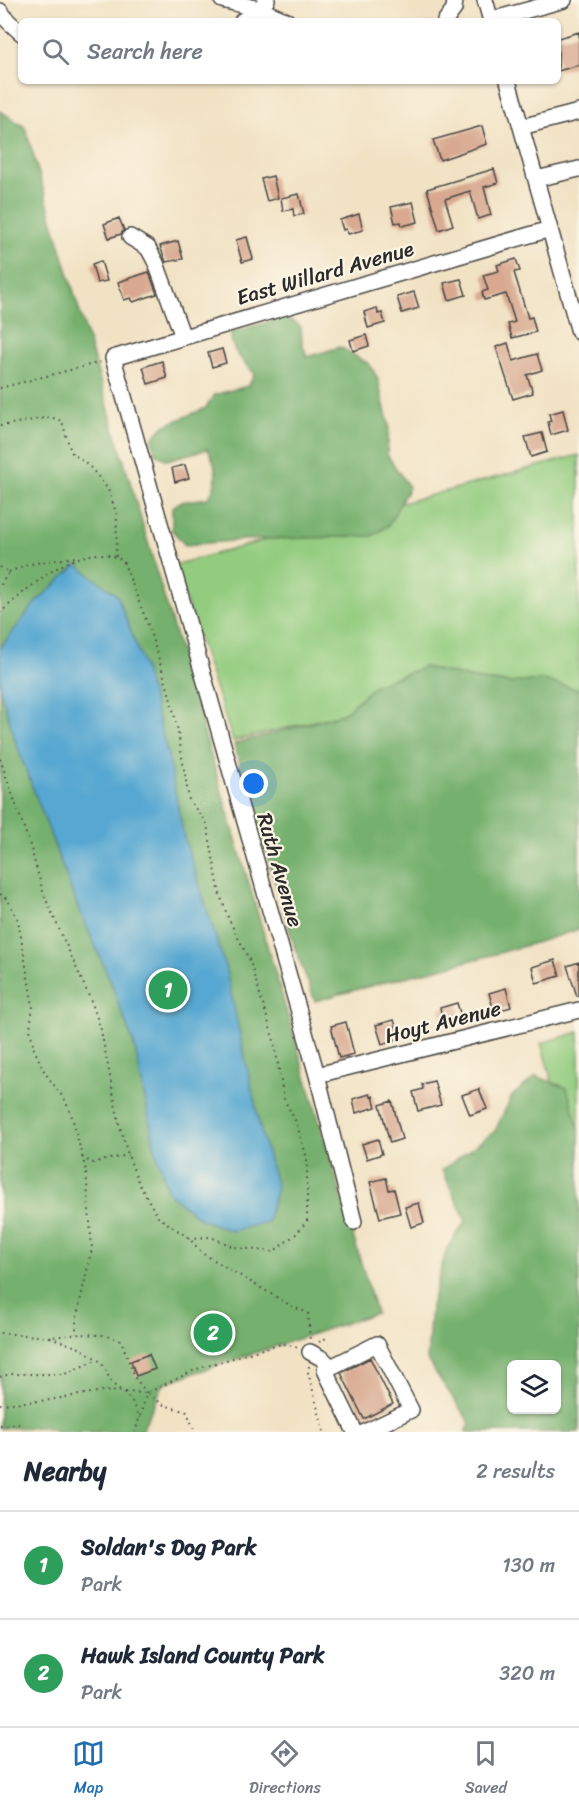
<!DOCTYPE html>
<html lang="en">
<head>
<meta charset="utf-8">
<style>
	:root { --surface:#fff; --page:#f6f6f7; --text:#1f2937; --muted:#747a83; --line:#e0e1e3; --accent:#1f6fb2 }
	body { margin:0; font-family:Sriracha,sans-serif; background:var(--page); color:var(--text) }
	.controls { position:absolute; right:18px; bottom:18px; display:grid; overflow:hidden; border-radius:9px; box-shadow:0 2px 4px #0004 }
	.controls button { width:54px; height:54px; display:grid; place-items:center; padding:0; border:0; border-bottom:2px solid var(--line); background:var(--surface); color:var(--text); font:30px sans-serif }
	.you { position:absolute; left:254px; top:784px; width:21px; height:21px; margin:-15px; border:4px solid #fff; border-radius:50%; background:#1a73e8; box-shadow:0 0 0 9px #1a73e833 }
	.badge { display:grid; place-items:center; width:39px; height:39px; border-radius:50%; background:var(--accent); color:#fff; font-size:20px; font-weight:700 }
	.pin { position:absolute; translate:-50% -50%; border:3px solid #fff; box-shadow:0 2px 6px #0006 }
	.list { margin:0; padding:0; list-style:none }
	h2 { display:flex; justify-content:space-between; align-items:center; height:78px; margin:0; padding:0 24px; font-size:26px }
	h2 small { font-size:20px; font-weight:400; color:var(--muted) }
	.list li { display:grid; grid-template-columns:39px 1fr auto; gap:18px; align-items:center; box-sizing:border-box; height:108px; padding:0 24px; border-top:2px solid var(--line) }
	.list b { display:block; font-size:22px; white-space:nowrap }
	.list p { margin:0; font-size:20px; white-space:nowrap; color:var(--muted) }
	.list em { font-size:20px; font-style:normal; color:var(--muted) }
	.icon { flex:none; width:33px; height:33px; fill:none; stroke:currentColor; stroke-width:2; stroke-linecap:round; stroke-linejoin:round }
	.map { position:relative; flex:none; width:579px; height:1432px; overflow:hidden }
	.search { position:absolute; background:var(--surface); box-shadow:0 2px 4px #0004; left:18px; right:18px; top:18px; height:66px; display:flex; align-items:center; gap:15px; box-sizing:border-box; padding:0 21px; border-radius:9px; color:var(--muted); font-size:22px }
	.sheet { height:294px; background:var(--surface) }
	nav { display:flex; justify-content:space-around; align-items:center; box-sizing:border-box; height:84px; border-top:2px solid var(--line); background:var(--surface); font-size:16px; color:var(--muted) }
	nav a { display:grid; justify-items:center; gap:3px }
	nav .on { color:var(--accent) }
	.map>svg:first-child { display:block }
</style>
</head>
<body>
<div class="map">
<svg width="579" height="1432" viewBox="0 0 579 1432">
	<rect width="100%" height="100%" fill="#fcf5e5"/>
	<filter id="ink" filterUnits="userSpaceOnUse"><feTurbulence type="fractalNoise" baseFrequency=".0167" numOctaves="2"/><feDisplacementMap in="SourceGraphic" scale="12" xChannelSelector="R" yChannelSelector="G"/><feConvolveMatrix kernelMatrix="1 2 1 2 8 2 1 2 1" color-interpolation-filters="sRGB"/></filter>
	<filter id="wash" filterUnits="userSpaceOnUse"><feTurbulence type="fractalNoise" baseFrequency=".008" numOctaves="4" result="noise"/><feDisplacementMap in="SourceGraphic" scale="24" xChannelSelector="R" yChannelSelector="G"/><feGaussianBlur stdDeviation="1.35" result="paint"/><feColorMatrix in="noise" values="0 0 0 0 0 0 0 0 0 0 0 0 0 0 0 0 0 1.4 0 .05"/><feComposite in="paint" operator="in"/></filter>
	<g filter="url(#wash)">
		<rect width="100%" height="100%" fill="#f1e2c4"/>
		<!-- green -->
		<path fill="#93cc7f" stroke="#5f7c55" stroke-width="1.5" d="M579,455V690L543,680L511,683L479,680L424,667L375,685L343,714L233,741L174,565Z
			M579,1032V1138L569,1140L541,1043Z"/>
		<!-- forest -->
		<path fill="#76b06e" stroke="#506e4c" stroke-width="1.5" fill-rule="evenodd" d="M0,111L25,127L376,1313L164,1383L141,1432H59L44,1427L0,1428Z
			M280,319L293,321L301,327L302,343L307,357L340,347L369,364L377,377L389,425L387,455L409,487L388,526L372,536L243,540L185,545L172,530V507L180,502L208,498C220,481 217,467 208,449L167,460L155,453L152,439L164,426L206,408L214,395L248,386L255,374C243,361 230,351 231,332Z
			M424,667L479,680L511,683L543,680L579,690V929C493,958 402,976 315,1001L295,948L234,744L343,714L375,685Z
			M536,1076L567,1088L579,1130V1432H466L470,1423L427,1360L431,1306L447,1248L466,1221L442,1170L495,1131L512,1096ZM512,1364H556V1410H512Z"/>
		<!-- water -->
		<path fill="#56a7d1" stroke="#40697e" stroke-width="1.5" d="M77,565L117,595L141,658L167,751L184,837L225,966L262,1136L277,1187L267,1222L232,1231L200,1219L168,1192L155,1149L135,1048L111,982L77,905L17,746L0,689V648L36,602Z"/>
		<g id="blocks">
			<!-- building -->
			<path fill="#d8a990" d="M579,32V65L558,71V38Z
				M482,126L487,144L440,160L433,140Z
				M494,169L498,183L484,187L491,215L478,219L470,191L445,199L453,225L439,230L427,189Z
				M273,176L278,198L267,201L261,179Z
				M299,194L304,214L294,216L293,209L283,211L281,198Z
				M413,202L418,222L402,226L401,222L395,223L391,207Z
				M359,214L363,230L348,234L346,229L343,230L340,220Z
				M119,218L124,230L121,234L109,238L104,224Z
				M247,237L253,259L242,262L236,240Z
				M178,241L183,259L166,262L160,246Z
				M516,259L520,271L514,272L528,318L532,317L536,332L512,338L508,324L515,322L506,294L484,300L482,292L488,290L483,275L499,271L497,265Z
				M101,261L107,281L97,283L92,264Z
				M149,272L157,294L133,302L131,298L124,300L118,282Z
				M461,279L466,295L449,300L444,283Z
				M414,292L419,308L402,313L397,297Z
				M377,308L378,314L382,313L385,323L368,328L364,312Z
				M366,335L369,346L353,351L350,340Z
				M508,343L513,361L537,354L542,370L527,375L533,393L513,399L496,347Z
				M222,349L226,363L212,367L208,353Z
				M162,361L167,378L148,384L143,367Z
				M563,410L568,430L551,435L548,422L551,421L549,414Z
				M542,433L547,452L531,457L525,437Z
				M185,465L189,478L175,482L172,468Z
				M555,960L560,976L536,983L532,967Z
				M579,962V996H577L567,966Z
				M506,988L511,1007L494,1012L489,993Z
				M457,1003L462,1019L444,1024L440,1008Z
				M394,1020L400,1038L382,1044L376,1025Z
				M346,1022L354,1054L339,1058L331,1026Z
				M434,1081L441,1105L418,1111L413,1092L423,1089L422,1084Z
				M479,1089L487,1109L470,1115L462,1095Z
				M370,1094L371,1097L373,1096L376,1107L356,1113L353,1099Z
				M392,1101L402,1139L390,1143L380,1105Z
				M378,1139L382,1154L367,1159L362,1144Z
				M386,1178L389,1190L394,1189L400,1213L380,1218L370,1182Z
				M419,1203L424,1223L411,1227L405,1207Z
				M149,1354L155,1369L136,1376L131,1361Z
				M370,1358L393,1404L364,1419L341,1373Z"/>
		</g>
	</g>
	<g filter="url(#ink)">
		<use href="#blocks" fill-opacity="0" stroke="#494642" stroke-width="1.5"/>
		<g fill="none" stroke-linecap="round" stroke-linejoin="round">
			<!-- minor casing -->
			<g stroke="#494642" stroke-width="18">
				<path id="minor" d="M222,0L259,9L287,21
					M485,0L491,21
					M0,11L8,21L21,33
					M491,20L564,0
					M242,21L259,9L267,0
					M445,21L454,9L455,0
					M508,81L579,332
					M521,127L579,112
					M536,179L579,169
					M130,237L148,248L156,263L183,337
					M317,1075L579,1010
					M354,1222L317,1075L113,358L550,229
					M310,1352L323,1359L331,1367
					M355,1432L325,1370L377,1344L411,1410L365,1432"/>
			</g>
			<!-- path -->
			<path stroke="#494642" stroke-width="2" stroke-dasharray="1.5 4.5" stroke-linecap="butt" d="M0,388L101,362
				M0,426L50,417L62,421L71,452L91,468L108,489L117,515L116,557
				M0,567L9,572L0,586
				M9,572L29,564L76,557
				M0,613C28,588 84,535 123,561L148,625L168,689L177,726L189,800L207,824L220,895L229,920L250,961L274,1041L284,1099L296,1122L307,1158V1221L296,1234L273,1252L234,1247L211,1237L189,1238
				M0,759L29,842L44,895L92,1003L101,1030L119,1123L128,1155L139,1184L158,1217L189,1238L202,1253L293,1307L308,1313L310,1340
				M0,894L7,899L18,920L33,1006L30,1029L34,1049L45,1073L65,1100L72,1117L86,1171L92,1248L76,1320V1334
				M82,1157L92,1163L128,1155
				M0,1333L50,1337L81,1334L102,1335L121,1340L135,1378L147,1393L135,1432
				M50,1337L82,1349L101,1362L112,1383L131,1400L140,1418
				M319,1342L328,1337
				M309,1366L308,1372L324,1432
				M0,1377L10,1374H65L96,1360
				M148,1394L164,1405L187,1412L195,1432
				M0,1404L50,1400L102,1391L147,1393L197,1369L275,1345L286,1344L298,1348
				M0,1425L19,1424"/>
			<!-- minor -->
			<use href="#minor" stroke="#fff" stroke-width="15"/>
		</g>
	</g>
	<g text-anchor="middle" dominant-baseline="central" stroke-width="4.5" stroke-linejoin="round" paint-order="stroke">
		<!-- street labels -->
		<g font-size="21" fill="#2b2b2b" stroke="#fcf5e5">
			<text transform="translate(325 273) rotate(-16)">East Willard Avenue</text>
			<text transform="translate(280 870) rotate(74)">Ruth Avenue</text>
			<text transform="translate(443 1022) rotate(-14)">Hoyt Avenue</text>
		</g>
	</g>
</svg>
<div class="controls">
<button><svg class="icon" aria-label="layers" viewBox="0 0 24 24"><path d="M12 4l9 5-9 5-9-5zM3 14l9 5 9-5"/></svg></button>
</div>
<div class="you"></div>
<div class="pin badge" style="left:168px;top:990px;background:#2e9e5b">1</div>
<div class="pin badge" style="left:213px;top:1333px;background:#2e9e5b">2</div>
<div class="search"><svg class="icon" aria-label="search" viewBox="0 0 24 24"><circle cx="10" cy="10" r="6"/><path d="M15 15l6 6"/></svg>Search here</div>
</div>
<section class="sheet">
<h2>Nearby<small>2 results</small></h2>
<ul class="list">
<li><span class="badge" style="background:#2e9e5b">1</span><div><b>Soldan's Dog Park</b><p>Park</p></div><em>130 m</em></li>
<li><span class="badge" style="background:#2e9e5b">2</span><div><b>Hawk Island County Park</b><p>Park</p></div><em>320 m</em></li>
</ul>
</section>
<nav>
<a class="on"><svg class="icon" aria-label="map" viewBox="0 0 24 24"><path d="M3 6l6-2 6 2 6-2v14l-6 2-6-2-6 2zM9 4v14M15 6v14"/></svg>Map</a>
<a><svg class="icon" aria-label="directions" viewBox="0 0 24 24"><path d="M12 3l9 9-9 9-9-9zM9 14v-3h6M13 9l2 2-2 2"/></svg>Directions</a>
<a><svg class="icon" aria-label="saved" viewBox="0 0 24 24"><path d="M7 4h10v16l-5-4-5 4z"/></svg>Saved</a>
</nav>
</body>
</html>
